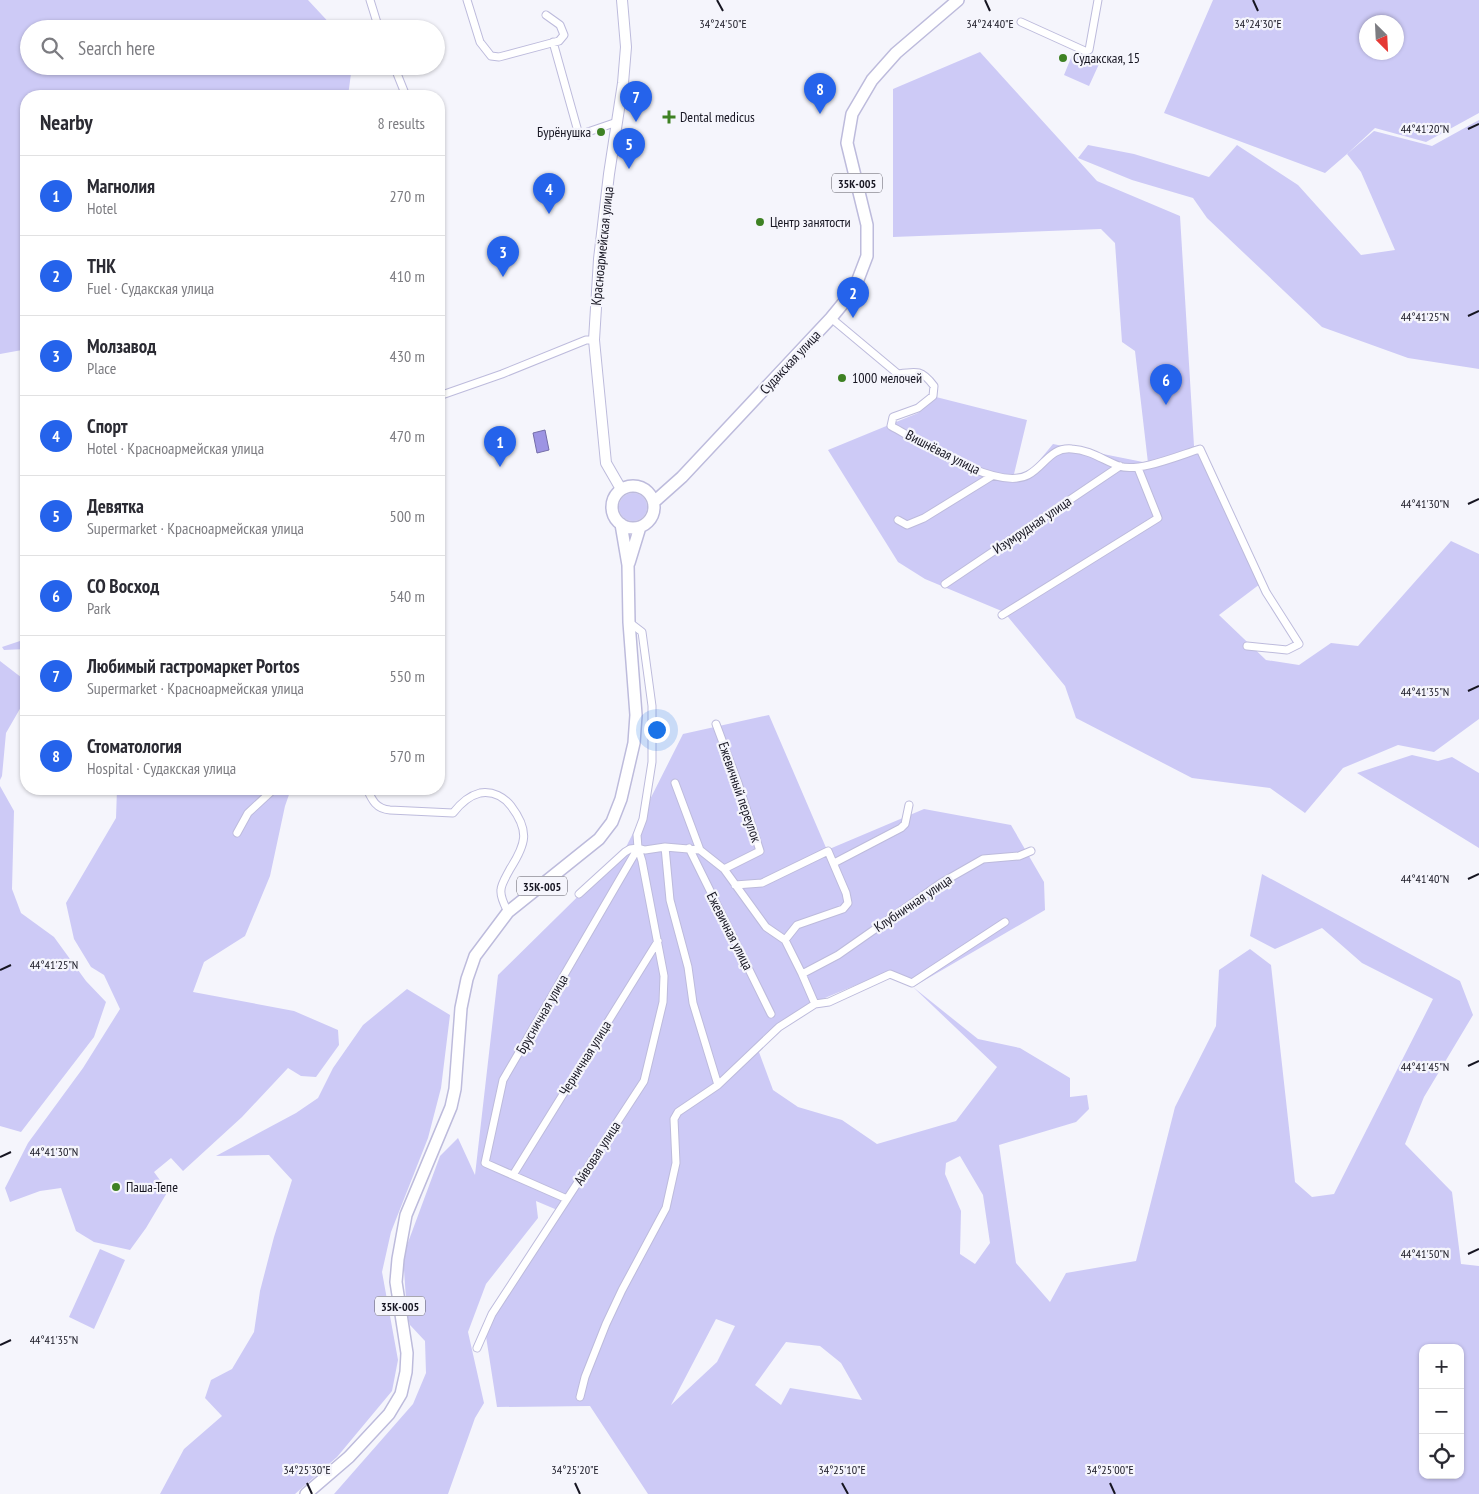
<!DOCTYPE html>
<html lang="en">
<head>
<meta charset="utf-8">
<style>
	:root { --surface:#fff; --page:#f7f7f7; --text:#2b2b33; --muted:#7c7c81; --line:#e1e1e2; --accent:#2563eb }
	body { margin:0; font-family:"PT Sans Narrow",sans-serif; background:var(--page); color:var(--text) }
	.controls { position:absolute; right:15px; bottom:15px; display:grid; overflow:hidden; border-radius:10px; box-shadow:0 1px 4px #0004 }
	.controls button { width:45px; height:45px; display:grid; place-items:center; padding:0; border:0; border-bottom:1px solid var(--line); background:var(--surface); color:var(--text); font:25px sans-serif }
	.compass { position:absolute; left:1359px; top:15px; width:45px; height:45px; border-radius:50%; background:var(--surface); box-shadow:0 1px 4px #0004; rotate:156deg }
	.you { position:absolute; left:656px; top:729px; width:18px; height:18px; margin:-12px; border:4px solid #fff; border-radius:50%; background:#1a73e8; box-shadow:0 0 0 8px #1a73e833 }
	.badge { display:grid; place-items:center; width:32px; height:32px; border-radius:50%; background:var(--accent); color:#fff; font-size:16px; font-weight:700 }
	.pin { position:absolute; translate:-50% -41px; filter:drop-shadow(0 1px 2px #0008) }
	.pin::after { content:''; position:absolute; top:26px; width:18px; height:15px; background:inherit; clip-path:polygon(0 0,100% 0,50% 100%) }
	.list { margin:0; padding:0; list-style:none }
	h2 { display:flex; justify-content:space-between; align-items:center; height:65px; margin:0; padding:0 20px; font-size:21px }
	h2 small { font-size:16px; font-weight:400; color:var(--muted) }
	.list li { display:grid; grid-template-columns:32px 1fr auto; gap:15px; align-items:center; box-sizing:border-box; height:80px; padding:0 20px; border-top:1px solid var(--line) }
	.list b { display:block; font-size:19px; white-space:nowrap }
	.list p { margin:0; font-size:16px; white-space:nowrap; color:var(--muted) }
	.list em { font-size:16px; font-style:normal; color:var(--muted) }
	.icon { flex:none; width:28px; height:28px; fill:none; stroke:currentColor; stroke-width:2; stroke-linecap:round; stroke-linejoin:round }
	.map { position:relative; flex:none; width:1479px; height:1494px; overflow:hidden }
	.search { position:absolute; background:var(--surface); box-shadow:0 1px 4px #0004; left:20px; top:20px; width:425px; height:55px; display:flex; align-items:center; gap:12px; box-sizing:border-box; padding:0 18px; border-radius:28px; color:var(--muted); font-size:19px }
	.panel { position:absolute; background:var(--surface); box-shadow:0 1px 4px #0004; left:20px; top:90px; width:425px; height:705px; border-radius:20px }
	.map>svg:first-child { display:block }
</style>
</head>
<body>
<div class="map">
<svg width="1479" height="1494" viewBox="0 0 1479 1494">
	<rect width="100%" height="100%" fill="#f5f5fc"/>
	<!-- green -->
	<path fill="#cdcaf6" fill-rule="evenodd" d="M0,0H308L335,29H29V66H352L348,96H26V345L22,350L0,354Z
		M1213,0H1479V113L1426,142L1375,128L1347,154L1374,131L1432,146L1479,120V369L1408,358L1322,327L1207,218L1193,198L1132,180L1078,158L1088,145L1134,154L1209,177L1237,145L1298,185L1361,255L1395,250L1361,172L1347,154L1325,173L1164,113ZM1366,22H1396V52H1366Z
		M980,52L1097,181L1180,216L1194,446L1264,581L1219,615L1266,660L1299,665L1331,643L1358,646L1451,541L1479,554V719L1434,752L1398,745L1343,768L1305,813L1270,788L1192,778L1076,718L1065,686L1004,612L925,579L898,562L828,450L918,413L936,397L1027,420L1014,474H1028L1053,444L1148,463L1135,351L1122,342L1115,243L1101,229L893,237V89Z
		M1073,53L1099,64L1089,86L1064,75Z
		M619 507a14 14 0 1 1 28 0a14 14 0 1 1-28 0Z
		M20,641H26V649L4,650L2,647Z
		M0,661L26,681L25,700L6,733L2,776L0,780Z
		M769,715L827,850L924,809L1011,825L1044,882L1045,910L913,987L978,1039L1020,1048L1070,1078V1097L1087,1095L1089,1109L1076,1122L999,1145L1016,1263L1050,1302L1066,1273L1136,1261L1175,1107L1216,1026L1219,970L1250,949L1271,965L1295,1182L1312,1197L1334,1194L1433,999L1362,963L1322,928L1275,949L1250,936L1262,874L1460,981L1473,1015L1424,1097L1405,1144L1452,1192L1461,1264L1479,1266V1494H648L590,1406L497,1407L485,1330L562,1212L536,1201L538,1218L486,1284L468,1332L484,1403L475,1418L448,1494H334L413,1404L426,1373L425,1341L410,1325L407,1313L403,1256L440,1156L458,1138L475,1175L498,975L624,851L683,734ZM885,973L913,987L997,1067L956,1121L877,1144L842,1120L798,1107L773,1090L756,1044L808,1005ZM960,1156L983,1195L990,1243L975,1264L960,1254L961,1211L945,1174L946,1163ZM716,1319L735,1326L717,1362L671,1405ZM786,1342L820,1346L841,1363L862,1400L790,1388L781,1405L755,1385ZM1423,1348H1460V1475H1423Z
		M1412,755L1438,761L1452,757L1479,773V848L1357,773Z
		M0,786L14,811L12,889L21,913L54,937L86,981L106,1002L94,1037L21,1132L0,1126Z
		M117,789H291L285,806L270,876L245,936L204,962L193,992L294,1011L338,1030L339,1045L316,1077L301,1076L288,1068L242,1117L183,1171L171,1158L154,1172L168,1191L146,1228L130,1250L94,1242L76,1231L61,1188L40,1191L10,1202L5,1188L28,1143L83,1068L120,1009L104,975L91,967L74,939L66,903L116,818Z
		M407,989L450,1015L441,1088L428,1138L391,1232L382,1272L398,1360L392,1391L337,1457L295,1494H160L184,1449L222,1416L205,1398L211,1380L232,1369L254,1332L260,1291L274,1237L292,1180L269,1155L216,1156L296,1113L318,1098L333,1068L363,1025Z
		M100,1249L125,1260L94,1329L69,1317Z"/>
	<!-- water -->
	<path fill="#9d94e3" stroke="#756ea9" d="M545,430L549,450L537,453L533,433Z"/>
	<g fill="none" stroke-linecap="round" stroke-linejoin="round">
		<!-- minor casing -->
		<g stroke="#bdbbdc" stroke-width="9">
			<path id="minor" d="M370,0L379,29
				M467,0L480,42L491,56L499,57L559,41L564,35L560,25L546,15
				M1021,22L1085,51L1089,50L1098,0
				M553,42L579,135L617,122
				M394,66L406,96
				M831,318L898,374C917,371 922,370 934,386L933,396L918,408L893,417L891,426C919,441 997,492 1028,475C1045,466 1050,447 1072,449C1090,450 1103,460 1119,466C1138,473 1180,455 1200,449L1266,592L1299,644L1287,650L1247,646
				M439,396L502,374L586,340H594
				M898,520L907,525L924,518L992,476
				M945,584L1120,466
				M1002,615L1158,518L1138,468
				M716,724L738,783L760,851L724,869
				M675,783L700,850
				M367,789C372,800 376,809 390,810L453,813C460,804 468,796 480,793C493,791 504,797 511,806C530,831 526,844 510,869C507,875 501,884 501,890C500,897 505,906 508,912
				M237,833L248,813L274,789
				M665,847L700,850L724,869L766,927L785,940L802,974L815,1004
				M689,848L771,1014
				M834,863L901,828L905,824L909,805
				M735,885L762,883L828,851L846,893L848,903L843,909L797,925L785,940
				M579,894L625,852L630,849L638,848
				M802,974L838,955L941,883L983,859L1019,856L1031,851
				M718,1085L779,1027L815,1004L829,1002L890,974L912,983L1005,922
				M513,1175L658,941
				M567,1199L485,1163L503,1080L638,848
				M477,1348L492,1314L644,1081L663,1002L664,976L642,861L638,848
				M580,1397L585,1377L606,1324L622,1290L666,1208L676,1163L674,1119L678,1112L718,1085L693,1003L688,967L670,900L665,847L645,850L638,848L637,835L643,819L652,762V706L642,632L629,622"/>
		</g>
		<!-- secondary casing -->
		<g stroke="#bdbbdc" stroke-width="12">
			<path id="secondary" d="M621,489L606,463L594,340L599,259L609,174L623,83L626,47L622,0"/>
		</g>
		<!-- primary casing -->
		<g stroke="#bdbbdc" stroke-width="14">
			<path id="primary" d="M612 507a21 21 0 1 1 42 0a21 21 0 1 1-42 0Z
				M654,502L682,477L831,318L854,290L867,256V225L847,143L852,114L872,80L896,53L958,0
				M629,563L640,527
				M306,1494L349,1457L389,1414L401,1394L406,1372L407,1353L396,1282L398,1259L406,1215L451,1107L455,1089L461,1008L467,979L475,956L508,912L599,839L612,822L621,799L634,743L636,715L629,622L628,565L621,524"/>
		</g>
		<!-- minor -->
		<use href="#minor" stroke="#fff" stroke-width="7"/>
		<!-- secondary -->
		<use href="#secondary" stroke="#fff" stroke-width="10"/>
		<!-- primary -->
		<use href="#primary" stroke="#fff" stroke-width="11"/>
	</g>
	<!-- ticks -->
	<path fill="none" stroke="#171622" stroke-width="2" d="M717,0L723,11M985,0L990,11M1253,0L1258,11M1468,129L1479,124M1468,316L1479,311M1468,504L1479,499M1468,691L1479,686M1468,879L1479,874M0,970L11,965M1468,1066L1479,1061M0,1157L11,1152M1468,1254L1479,1249M0,1345L11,1340M307,1483L312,1494M575,1483L580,1494M842,1483L848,1494M1110,1483L1115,1494"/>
	<!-- markers -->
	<g fill="#3e8123" stroke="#f5f5fc" stroke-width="2">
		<circle cx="1063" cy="58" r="5"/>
		<path d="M666.5 109.5h5v5h5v5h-5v5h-5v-5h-5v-5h5z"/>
		<circle cx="601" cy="132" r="5"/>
		<circle cx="760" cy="222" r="5"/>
		<circle cx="842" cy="378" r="5"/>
		<circle cx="116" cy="1187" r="5"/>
	</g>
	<g text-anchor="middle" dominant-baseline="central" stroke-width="4.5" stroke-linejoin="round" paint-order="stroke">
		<!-- shield labels -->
		<g fill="#f5f5fc" stroke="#5a5963" stroke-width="1">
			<rect x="832" y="173.5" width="50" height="19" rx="4"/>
			<rect x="517" y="876.5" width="50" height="19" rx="4"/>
			<rect x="375" y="1296.5" width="50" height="19" rx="4"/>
		</g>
		<g font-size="12" font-weight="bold" fill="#171622">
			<text x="857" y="183">35К-005</text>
			<text x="542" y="886">35К-005</text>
			<text x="400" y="1306">35К-005</text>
		</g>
		<!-- poi labels -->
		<g font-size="14" fill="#171622" stroke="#f5f5fc" text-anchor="start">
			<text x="1073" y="58">Судакская, 15</text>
			<text x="680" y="117">Dental medicus</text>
			<text x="591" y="132" text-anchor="end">Бурёнушка</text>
			<text x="770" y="222">Центр занятости</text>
			<text x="852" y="378">1000 мелочей</text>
			<text x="126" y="1187">Паша-Тепе</text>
		</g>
		<!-- street labels -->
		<g font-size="14" fill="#171622" stroke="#f5f5fc">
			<text transform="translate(602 246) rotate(-84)">Красноармейская улица</text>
			<text transform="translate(790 362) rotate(-47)">Судакская улица</text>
			<text transform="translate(943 452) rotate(27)">Вишнёвая улица</text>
			<text transform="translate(1032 525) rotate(-34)">Изумрудная улица</text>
			<text transform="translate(740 792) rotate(71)">Ежевичный переулок</text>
			<text transform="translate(913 903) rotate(-34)">Клубничная улица</text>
			<text transform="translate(730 931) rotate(63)">Ежевичная улица</text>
			<text transform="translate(542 1014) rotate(-60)">Брусничная улица</text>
			<text transform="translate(585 1058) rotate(-58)">Черничная улица</text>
			<text transform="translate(597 1153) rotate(-57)">Айвовая улица</text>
		</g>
	</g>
	<g font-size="12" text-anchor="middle" fill="#171622" stroke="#f5f5fc" stroke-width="4.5" stroke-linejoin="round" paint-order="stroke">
		<text x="723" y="28">34°24'50"E</text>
		<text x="990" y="28">34°24'40"E</text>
		<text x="1258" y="28">34°24'30"E</text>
		<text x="1425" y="133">44°41'20"N</text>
		<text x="1425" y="321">44°41'25"N</text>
		<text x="1425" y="508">44°41'30"N</text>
		<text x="1425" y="696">44°41'35"N</text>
		<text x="1425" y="883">44°41'40"N</text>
		<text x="54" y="969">44°41'25"N</text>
		<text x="1425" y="1071">44°41'45"N</text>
		<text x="54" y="1156">44°41'30"N</text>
		<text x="1425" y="1258">44°41'50"N</text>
		<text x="54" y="1344">44°41'35"N</text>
		<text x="307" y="1474">34°25'30"E</text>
		<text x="575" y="1474">34°25'20"E</text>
		<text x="842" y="1474">34°25'10"E</text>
		<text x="1110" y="1474">34°25'00"E</text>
	</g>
</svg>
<div class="controls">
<button>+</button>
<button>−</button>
<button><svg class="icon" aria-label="locate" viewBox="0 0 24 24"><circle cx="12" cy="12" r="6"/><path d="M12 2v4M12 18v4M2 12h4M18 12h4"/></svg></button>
</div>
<svg class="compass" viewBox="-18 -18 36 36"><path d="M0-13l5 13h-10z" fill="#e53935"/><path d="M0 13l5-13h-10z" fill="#7c7c81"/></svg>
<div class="you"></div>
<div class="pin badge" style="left:500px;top:467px">1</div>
<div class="pin badge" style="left:853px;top:318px">2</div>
<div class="pin badge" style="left:503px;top:277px">3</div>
<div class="pin badge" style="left:549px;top:214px">4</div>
<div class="pin badge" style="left:629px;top:169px">5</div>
<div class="pin badge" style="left:1166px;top:405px">6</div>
<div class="pin badge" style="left:636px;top:122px">7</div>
<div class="pin badge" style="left:820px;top:114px">8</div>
<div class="search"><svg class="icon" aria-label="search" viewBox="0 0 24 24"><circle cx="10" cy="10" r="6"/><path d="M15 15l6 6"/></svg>Search here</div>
<section class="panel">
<h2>Nearby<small>8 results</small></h2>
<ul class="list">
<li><span class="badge">1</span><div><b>Магнолия</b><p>Hotel</p></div><em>270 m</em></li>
<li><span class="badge">2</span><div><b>ТНК</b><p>Fuel · Судакская улица</p></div><em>410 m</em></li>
<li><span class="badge">3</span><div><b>Молзавод</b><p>Place</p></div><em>430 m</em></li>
<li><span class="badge">4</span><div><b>Спорт</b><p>Hotel · Красноармейская улица</p></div><em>470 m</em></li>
<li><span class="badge">5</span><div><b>Девятка</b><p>Supermarket · Красноармейская улица</p></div><em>500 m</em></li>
<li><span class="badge">6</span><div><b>СО Восход</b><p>Park</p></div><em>540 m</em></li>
<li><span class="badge">7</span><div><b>Любимый гастромаркет Portos</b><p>Supermarket · Красноармейская улица</p></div><em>550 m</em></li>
<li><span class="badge">8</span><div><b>Стоматология</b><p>Hospital · Судакская улица</p></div><em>570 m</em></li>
</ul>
</section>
</div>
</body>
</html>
